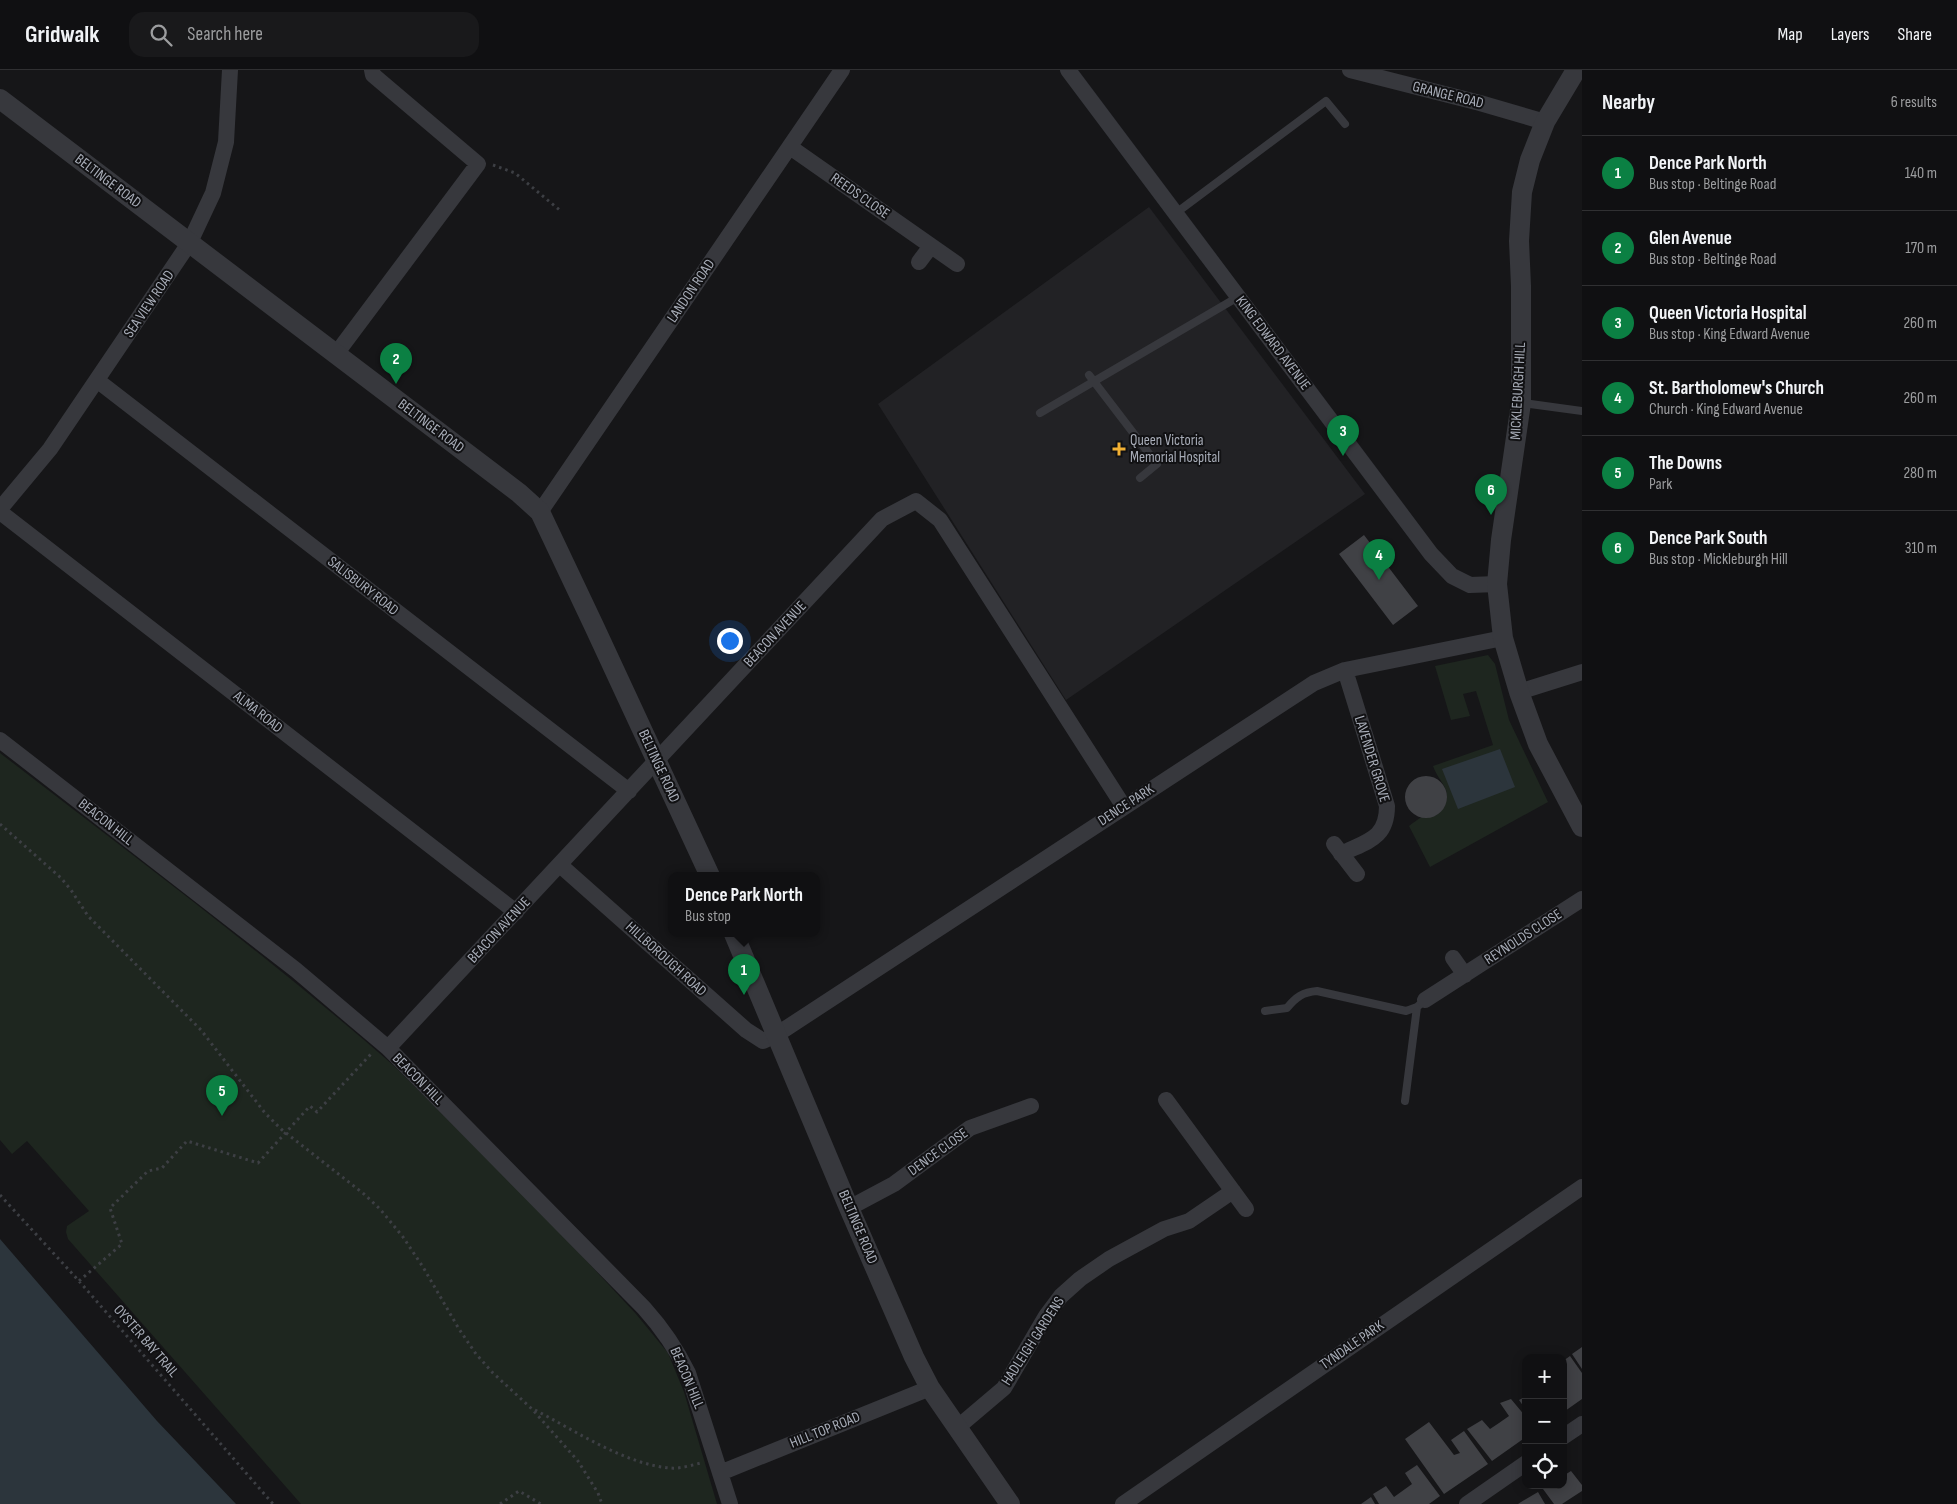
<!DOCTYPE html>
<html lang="en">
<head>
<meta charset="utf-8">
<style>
	:root { --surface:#101012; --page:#19191b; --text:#f1f3f6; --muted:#9c9d9f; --line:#303032; --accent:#0b8043 }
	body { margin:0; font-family:"Sofia Sans Condensed",sans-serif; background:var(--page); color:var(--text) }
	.controls { position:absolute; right:15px; bottom:15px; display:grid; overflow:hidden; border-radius:10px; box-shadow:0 2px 12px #0003 }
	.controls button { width:45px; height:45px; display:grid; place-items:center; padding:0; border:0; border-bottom:1px solid var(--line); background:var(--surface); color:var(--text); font:25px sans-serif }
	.you { position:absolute; left:729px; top:570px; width:18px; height:18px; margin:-12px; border:4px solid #fff; border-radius:50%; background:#1a73e8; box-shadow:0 0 0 8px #1a73e833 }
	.badge { display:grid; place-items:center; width:32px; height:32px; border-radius:50%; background:var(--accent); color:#fff; font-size:16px; font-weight:700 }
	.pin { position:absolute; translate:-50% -41px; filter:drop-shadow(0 1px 2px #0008) }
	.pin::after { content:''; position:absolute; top:26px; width:18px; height:15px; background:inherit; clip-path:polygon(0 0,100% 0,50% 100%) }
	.popup { position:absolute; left:668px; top:802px; width:152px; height:65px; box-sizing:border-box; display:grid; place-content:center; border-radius:10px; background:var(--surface); filter:drop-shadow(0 1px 4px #0005); font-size:16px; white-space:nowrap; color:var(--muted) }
	.popup b { font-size:19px; color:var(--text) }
	.popup::after { content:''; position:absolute; left:50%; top:100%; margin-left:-10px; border:10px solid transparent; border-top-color:var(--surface) }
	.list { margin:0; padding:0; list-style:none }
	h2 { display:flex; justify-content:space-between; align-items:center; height:65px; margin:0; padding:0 20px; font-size:21px }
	h2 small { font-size:16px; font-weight:400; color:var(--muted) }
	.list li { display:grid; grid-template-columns:32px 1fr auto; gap:15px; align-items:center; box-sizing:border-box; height:75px; padding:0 20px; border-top:1px solid var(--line) }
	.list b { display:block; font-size:19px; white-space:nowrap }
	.list p { margin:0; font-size:16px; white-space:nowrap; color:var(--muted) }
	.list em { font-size:16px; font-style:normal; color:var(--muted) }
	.icon { flex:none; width:28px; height:28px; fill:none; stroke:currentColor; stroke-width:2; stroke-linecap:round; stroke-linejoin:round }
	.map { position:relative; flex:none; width:1582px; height:1434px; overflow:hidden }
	header { display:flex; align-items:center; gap:30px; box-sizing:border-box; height:70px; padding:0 25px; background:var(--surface); border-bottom:1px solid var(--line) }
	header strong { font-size:24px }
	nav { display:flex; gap:28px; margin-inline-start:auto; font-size:18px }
	.search { width:350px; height:45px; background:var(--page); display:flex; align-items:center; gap:12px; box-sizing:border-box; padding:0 18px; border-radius:15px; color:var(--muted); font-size:19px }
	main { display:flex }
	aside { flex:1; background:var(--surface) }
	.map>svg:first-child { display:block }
</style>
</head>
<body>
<header>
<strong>Gridwalk</strong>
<div class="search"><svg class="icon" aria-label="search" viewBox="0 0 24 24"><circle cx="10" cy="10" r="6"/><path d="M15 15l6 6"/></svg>Search here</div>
<nav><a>Map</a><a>Layers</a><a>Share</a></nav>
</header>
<main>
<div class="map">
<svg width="1582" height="1434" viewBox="0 0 1582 1434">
	<rect width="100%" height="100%" fill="#161618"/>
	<!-- built -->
	<path fill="#222225" d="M1149,137L1365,424L1066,630L878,334Z"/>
	<!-- green -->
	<path fill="#1e261f" d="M1488,585L1495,594L1509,650L1548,732L1430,797L1409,756C1413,753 1418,749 1422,747C1426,746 1430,747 1434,746C1444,742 1449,730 1446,720C1442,711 1436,705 1433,696L1493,675L1476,621L1463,624L1470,646L1451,650L1435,596Z
		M0,683C132,785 267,885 393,995L556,1158L636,1244L668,1283L684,1322L717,1434H301L68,1169L66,1162L67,1156L89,1141L27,1071L12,1084L0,1070Z"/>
	<!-- water -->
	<path fill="#2c353c" d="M1500,679L1515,717L1458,739L1442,699Z
		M0,1169L157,1351L236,1434H0Z"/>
	<!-- building -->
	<path fill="#404145" d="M1364,465L1418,536L1393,555L1339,484Z
		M1405 727a21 21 0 1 1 42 0a21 21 0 1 1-42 0Z
		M1582,1277V1299L1572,1284Z
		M1570,1286L1582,1303V1329L1565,1341L1563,1339V1291Z
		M1526,1326V1340L1519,1330Z
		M1511,1329L1526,1347V1367L1492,1391L1467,1359L1482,1350L1490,1359L1499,1353L1509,1346L1500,1333Z
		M1429,1352L1454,1385L1460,1383L1451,1370L1464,1361L1488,1394L1444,1424L1405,1369Z
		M1417,1395L1440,1426L1429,1434H1379L1373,1424L1386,1416L1394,1427L1412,1414L1405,1403Z
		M1571,1401L1582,1415V1421L1562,1434H1554L1543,1419L1549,1415H1563V1406Z
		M1538,1422L1545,1434H1518L1521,1432Z
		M1371,1427L1375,1434H1361Z"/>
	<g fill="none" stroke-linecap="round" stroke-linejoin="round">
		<!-- path -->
		<path stroke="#3d3f44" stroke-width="3" stroke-dasharray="2.5 4" stroke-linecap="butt" d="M493,95L515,103L562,142
			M0,754L61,808L71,820L88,846L201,960L265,1043L281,1059L364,1124L380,1139L403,1167L423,1197L459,1259L476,1284L493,1303L532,1339L578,1391L598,1423L602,1434
			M0,1125L79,1211L273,1434
			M79,1211L122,1174L110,1138L148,1101L162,1098L187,1071L258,1093L310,1036L317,1042L371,984
			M535,1340C576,1361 624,1394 670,1398C680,1399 692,1395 701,1393
			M500,1434L519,1421L541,1434"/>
		<!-- service -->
		<path stroke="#37383d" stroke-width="8" d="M1176,143L1326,31L1345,54
			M1089,305L1157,394L1140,408
			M1523,333L1582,341
			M1040,343L1238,227
			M1265,941L1287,938C1296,927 1303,922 1317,921L1406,941L1417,937L1425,930
			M1405,1031L1417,937"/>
		<!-- minor -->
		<path stroke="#37383d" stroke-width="16" d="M1068,0L1431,484L1452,506L1470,515L1497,514
			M1350,0L1480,33L1545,52
			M790,77L957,194
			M919,192L931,176
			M336,284L478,94L373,5L372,0
			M98,311L629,721
			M0,439L50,379L190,172L213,123L226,72L230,0
			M0,442L516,842
			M540,442L842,0
			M1519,622L1582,602
			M0,670L296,900L388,978L644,1238C662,1258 676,1278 688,1303L730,1434
			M1334,774L1357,804
			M1341,784C1367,771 1387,769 1387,736L1345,600
			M560,795L746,960L763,971L776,965L1314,613L1345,600L1503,568
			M1453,888L1465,905
			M1425,930L1582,829
			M388,978L882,449L916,431L940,450L1124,737
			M1166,1030L1246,1139
			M849,1138L894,1114L970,1058L1031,1036
			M958,1357L1004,1318L1046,1246L1061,1226L1080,1209L1109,1189L1164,1159L1189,1151L1233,1121
			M1563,1367L1582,1354
			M720,1403L930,1318
			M1123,1434L1582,1117
			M1467,1434L1526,1393"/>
		<!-- tertiary -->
		<path stroke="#37383d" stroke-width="20" d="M1576,0L1545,52L1530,90L1522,122L1519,171L1521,216V333L1501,470L1497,514L1503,568L1519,622L1538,674L1582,757
			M0,29L519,423L540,442L594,556L710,806
			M734,864L849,1138L914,1287L930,1318L1010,1434"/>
	</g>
	<!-- markers -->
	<path fill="#f2b134" stroke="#111113" stroke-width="2" d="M1116.5 371.5h5v5h5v5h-5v5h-5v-5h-5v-5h5z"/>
	<g text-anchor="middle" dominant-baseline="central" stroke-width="4" stroke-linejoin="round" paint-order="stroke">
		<!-- street labels -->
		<g font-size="15" fill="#a8adb8" stroke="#111113">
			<text transform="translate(1448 25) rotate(14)">GRANGE ROAD</text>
			<text transform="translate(108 111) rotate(37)">BELTINGE ROAD</text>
			<text transform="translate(860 126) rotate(35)">REEDS CLOSE</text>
			<text transform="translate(691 221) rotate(-56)">LANDON ROAD</text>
			<text transform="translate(149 234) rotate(-56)">SEA VIEW ROAD</text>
			<text transform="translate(1273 273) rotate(53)">KING EDWARD AVENUE</text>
			<text transform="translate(1518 321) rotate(-87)">MICKLEBURGH HILL</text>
			<text transform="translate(431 356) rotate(37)">BELTINGE ROAD</text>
			<text transform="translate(363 516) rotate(38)">SALISBURY ROAD</text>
			<text transform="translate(775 564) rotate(-47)">BEACON AVENUE</text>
			<text transform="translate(258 642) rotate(38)">ALMA ROAD</text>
			<text transform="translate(1372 689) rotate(73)">LAVENDER GROVE</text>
			<text transform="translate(659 696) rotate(65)">BELTINGE ROAD</text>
			<text transform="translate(1126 735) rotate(-33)">DENCE PARK</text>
			<text transform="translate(106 752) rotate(38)">BEACON HILL</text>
			<text transform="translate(499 860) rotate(-47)">BEACON AVENUE</text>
			<text transform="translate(1523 867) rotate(-33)">REYNOLDS CLOSE</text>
			<text transform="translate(666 889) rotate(42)">HILLBOROUGH ROAD</text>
			<text transform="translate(418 1009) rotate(45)">BEACON HILL</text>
			<text transform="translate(938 1082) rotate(-36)">DENCE CLOSE</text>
			<text transform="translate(858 1157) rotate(67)">BELTINGE ROAD</text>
			<text transform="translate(146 1271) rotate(49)">OYSTER BAY TRAIL</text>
			<text transform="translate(1033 1271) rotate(-57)">HADLEIGH GARDENS</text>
			<text transform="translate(1352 1275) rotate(-35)">TYNDALE PARK</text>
			<text transform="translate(687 1308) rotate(67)">BEACON HILL</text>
			<text transform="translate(825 1360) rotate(-22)">HILL TOP ROAD</text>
		</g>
		<!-- poi labels -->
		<g font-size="15" fill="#a8adb8" stroke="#111113" text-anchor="start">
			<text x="1130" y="370">Queen Victoria<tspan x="1130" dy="17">Memorial Hospital</tspan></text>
		</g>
	</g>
</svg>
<div class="controls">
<button>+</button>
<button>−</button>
<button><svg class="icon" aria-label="locate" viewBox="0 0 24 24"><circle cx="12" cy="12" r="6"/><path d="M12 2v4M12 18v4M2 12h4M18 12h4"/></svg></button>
</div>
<div class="you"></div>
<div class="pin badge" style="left:744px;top:925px">1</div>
<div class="popup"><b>Dence Park North</b>Bus stop</div>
<div class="pin badge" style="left:396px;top:314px">2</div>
<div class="pin badge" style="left:1343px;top:386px">3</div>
<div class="pin badge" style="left:1379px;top:510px">4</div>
<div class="pin badge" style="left:222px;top:1046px">5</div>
<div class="pin badge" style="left:1491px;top:445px">6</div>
</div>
<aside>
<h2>Nearby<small>6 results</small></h2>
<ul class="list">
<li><span class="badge">1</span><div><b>Dence Park North</b><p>Bus stop · Beltinge Road</p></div><em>140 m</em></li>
<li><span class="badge">2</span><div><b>Glen Avenue</b><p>Bus stop · Beltinge Road</p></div><em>170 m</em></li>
<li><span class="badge">3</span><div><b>Queen Victoria Hospital</b><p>Bus stop · King Edward Avenue</p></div><em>260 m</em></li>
<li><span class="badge">4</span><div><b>St. Bartholomew's Church</b><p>Church · King Edward Avenue</p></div><em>260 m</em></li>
<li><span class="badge">5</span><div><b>The Downs</b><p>Park</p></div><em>280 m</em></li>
<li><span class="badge">6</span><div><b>Dence Park South</b><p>Bus stop · Mickleburgh Hill</p></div><em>310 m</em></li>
</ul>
</aside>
</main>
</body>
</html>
